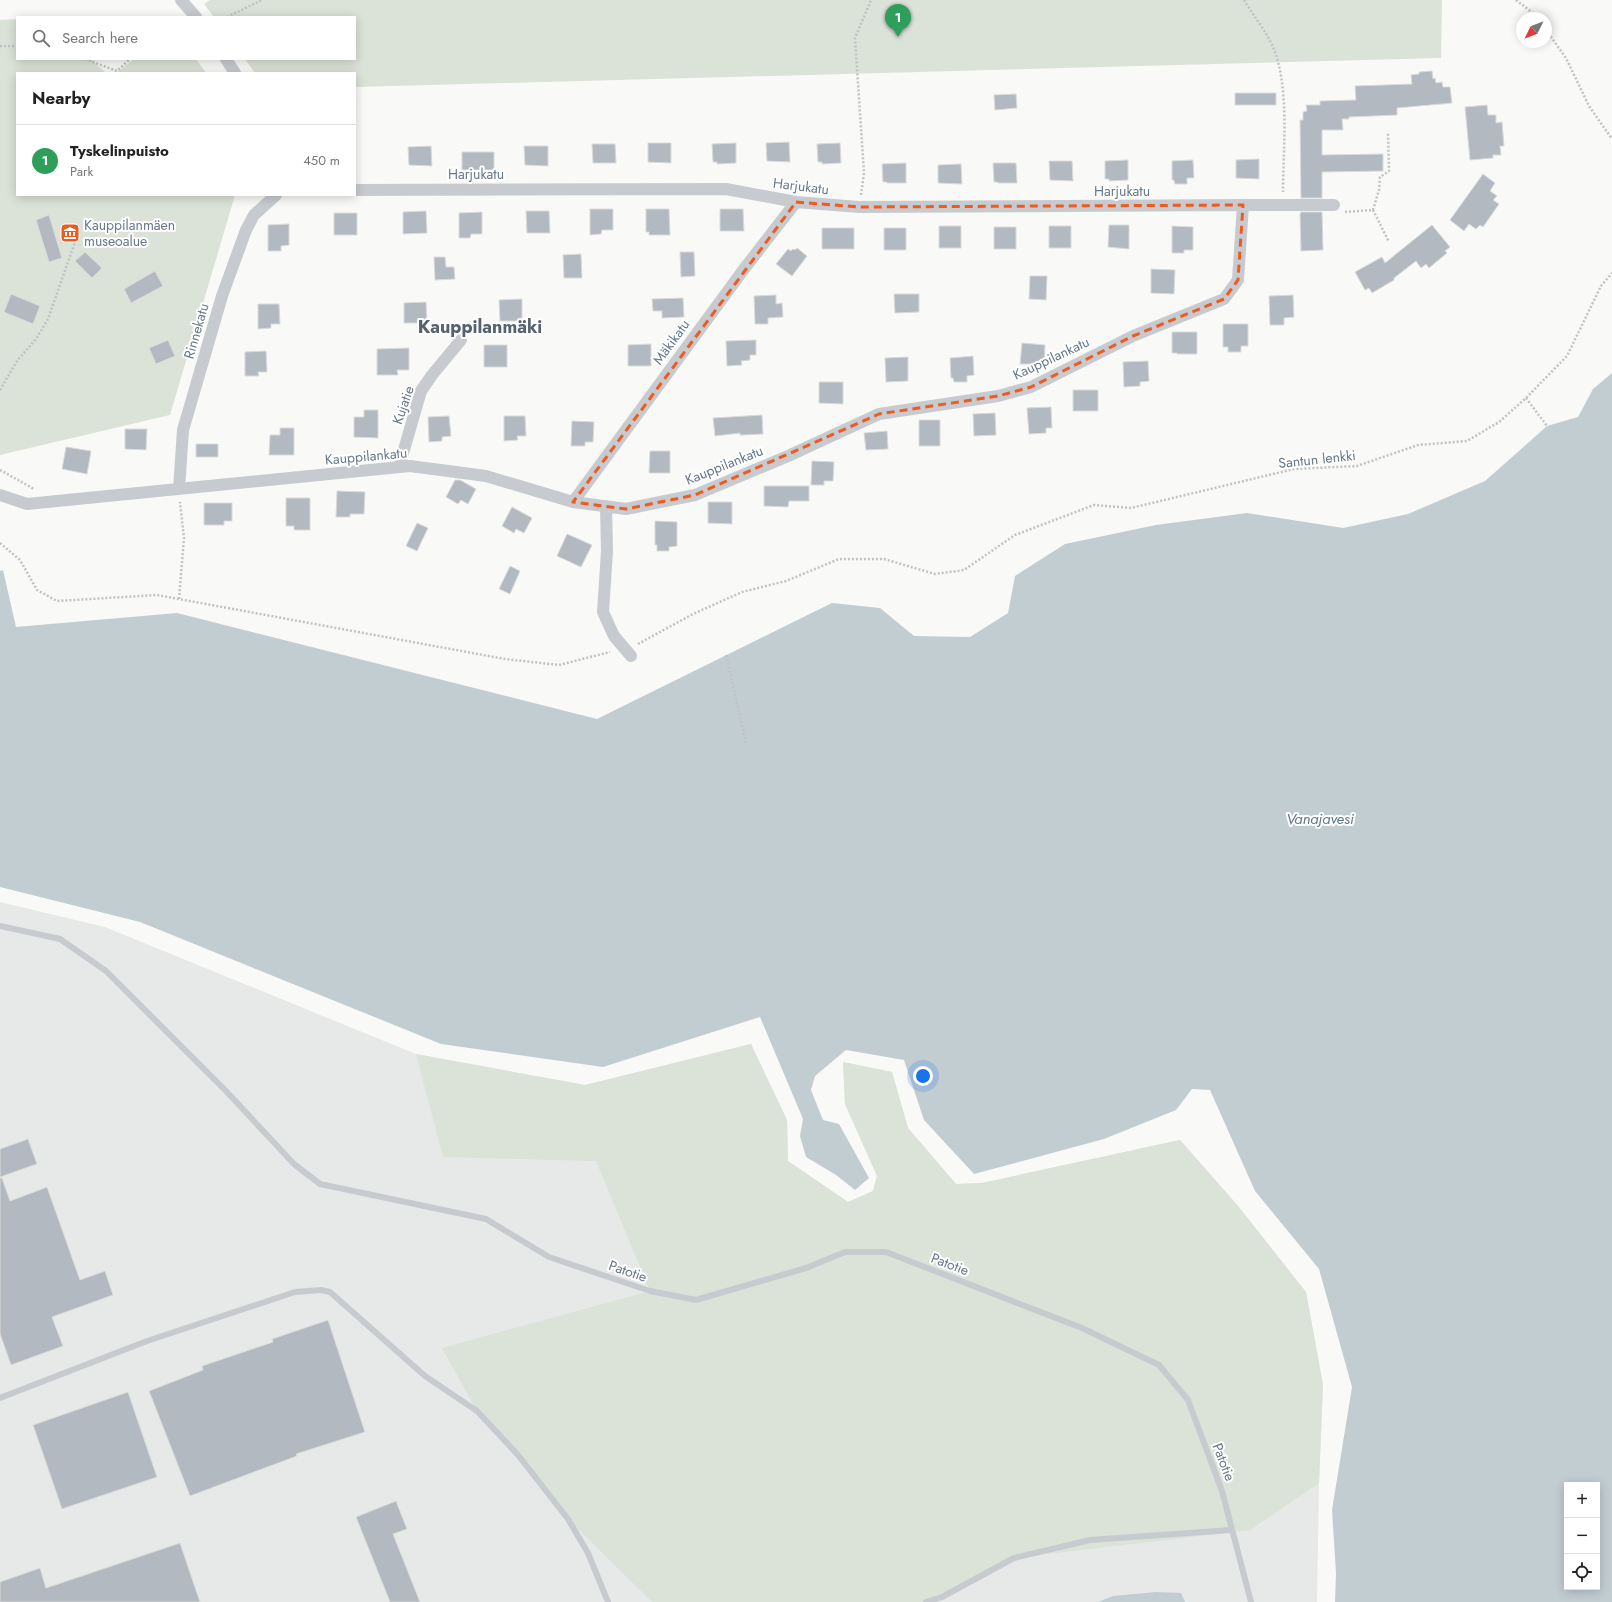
<!DOCTYPE html>
<html lang="en">
<head>
<meta charset="utf-8">
<style>
	:root { --surface:#fff; --page:#f2f2f2; --text:#222; --muted:#767676; --line:#e0e0e0; --accent:#d93025 }
	body { margin:0; font-family:Jost,sans-serif; background:var(--page); color:var(--text) }
	.controls { position:absolute; right:12px; bottom:12px; display:grid; overflow:hidden; border-radius:0px; box-shadow:0 2px 10px #0003 }
	.controls button { width:36px; height:36px; display:grid; place-items:center; padding:0; border:0; border-bottom:1px solid var(--line); background:var(--surface); color:var(--text); font:20px sans-serif }
	.compass { position:absolute; left:1516px; top:12px; width:36px; height:36px; border-radius:50%; background:var(--surface); box-shadow:0 2px 10px #0003; rotate:227deg }
	.you { position:absolute; left:923px; top:1076px; width:14px; height:14px; margin:-10px; border:3px solid #fff; border-radius:50%; background:#1a73e8; box-shadow:0 0 0 6px #1a73e833 }
	.badge { display:grid; place-items:center; width:26px; height:26px; border-radius:50%; background:var(--accent); color:#fff; font-size:13px; font-weight:700 }
	.pin { position:absolute; translate:-50% -33px; filter:drop-shadow(0 1px 2px #0008) }
	.pin::after { content:''; position:absolute; top:21px; width:14px; height:12px; background:inherit; clip-path:polygon(0 0,100% 0,50% 100%) }
	.list { margin:0; padding:0; list-style:none }
	h2 { display:flex; justify-content:space-between; align-items:center; height:52px; margin:0; padding:0 16px; font-size:17px }
	h2 small { font-size:13px; font-weight:400; color:var(--muted) }
	.list li { display:grid; grid-template-columns:26px 1fr auto; gap:12px; align-items:center; box-sizing:border-box; height:72px; padding:0 16px; border-top:1px solid var(--line) }
	.list b { display:block; font-size:15px; white-space:nowrap }
	.list p { margin:0; font-size:13px; white-space:nowrap; color:var(--muted) }
	.list em { font-size:13px; font-style:normal; color:var(--muted) }
	.icon { flex:none; width:22px; height:22px; fill:none; stroke:currentColor; stroke-width:2; stroke-linecap:round; stroke-linejoin:round }
	.map { position:relative; flex:none; width:1612px; height:1602px; overflow:hidden }
	.search { position:absolute; background:var(--surface); box-shadow:0 2px 10px #0003; left:16px; top:16px; width:340px; height:44px; display:flex; align-items:center; gap:10px; box-sizing:border-box; padding:0 14px; border-radius:0px; color:var(--muted); font-size:15px }
	.panel { position:absolute; background:var(--surface); box-shadow:0 2px 10px #0003; left:16px; top:72px; width:340px; height:124px; border-radius:0px }
	.map>svg:first-child { display:block }
</style>
</head>
<body>
<div class="map">
<svg width="1612" height="1602" viewBox="0 0 1612 1602">
	<rect width="100%" height="100%" fill="#f9f9f7"/>
	<!-- built -->
	<path fill="#e7e8e8" d="M0,902L105,927L416,1054L585,1085L751,1044L787,1120L788,1161L848,1202L873,1191L877,1176L845,1104L843,1062L892,1072L908,1128L956,1184L982,1183L1180,1140L1238,1206L1306,1292L1323,1385L1319,1483L1317,1602H0Z"/>
	<!-- green -->
	<path fill="#dbe2d7" d="M210,0H1442L1441,58L355,87V73H255L245,59H355V17H214L204,4Z
		M17,19V59H91L106,73H17V195H235L170,415L0,455V20Z
		M134,59H196L206,73H116Z
		M751,1044L787,1120L788,1161L848,1202L873,1191L877,1176L845,1104L843,1062L892,1072L908,1128L956,1184L982,1183L1180,1140L1238,1206L1306,1292L1323,1385L1319,1483L1250,1530L1014,1558L926,1602H652L568,1519L518,1455L477,1411L442,1348L650,1291L596,1161L443,1157L416,1054L585,1085Z"/>
	<!-- water -->
	<path fill="#c2cdd2" fill-rule="evenodd" d="M1612,373V1602H1335L1336,1573L1332,1510L1352,1387L1319,1269L1255,1191L1210,1090L1192,1089L1176,1110L1104,1139L974,1174L924,1120L904,1060L846,1050L815,1076L811,1090L823,1120L839,1124L869,1178L855,1190L836,1175L806,1157L800,1136L803,1119L760,1017L603,1067L441,1044L140,922L0,887V571L3,570L16,627L177,613L597,719L832,603L880,608L914,636L970,637L1008,613L1015,576L1065,544L1156,525L1247,513L1343,528L1408,514L1485,481L1547,426L1578,417L1593,389ZM1567,1485H1597V1587H1567Z
		M1156,1592L1181,1593L1185,1602H1098L1113,1596Z"/>
	<!-- building -->
	<path fill="#b2b9c0" stroke="#dbdbd9" d="M1432,71L1433,79L1435,78L1436,83L1442,82L1443,87H1450L1452,103L1397,108V115L1349,117V119H1342L1343,130H1322V155L1383,154V171L1322,172V198H1301L1300,120H1303V112L1307,111L1306,105H1320V101L1356,100L1355,86L1412,84L1411,75L1419,74V72Z
		M1235,93H1276V105H1235Z
		M1016,94L1017,108L995,110L994,95Z
		M1487,105L1488,115H1496V123L1502,122L1504,146H1500L1501,155H1493V158L1470,160L1465,107Z
		M789,142L790,162L767,161L766,143Z
		M648,143H671V163L648,162Z
		M736,143V163L717,164V162H713L712,144Z
		M840,143L841,163L822,164V162H818L817,144Z
		M592,144H615L616,163H593Z
		M431,146L432,166L409,165L408,147Z
		M524,146H548V166L525,165Z
		M462,152H494V170H462Z
		M1259,159V179L1236,178V160Z
		M1128,160V180L1109,181V179H1105V161Z
		M1193,160L1194,178H1187V184H1175L1174,180H1172V161Z
		M1049,161H1072L1073,181L1050,180Z
		M906,163V183H887V182H883L882,164Z
		M993,163H1016L1017,183H998V182H994Z
		M961,164L962,184L938,183V165Z
		M1483,174L1495,183L1490,191L1497,196L1493,200L1499,204L1483,227L1480,225L1476,229L1469,224L1464,231L1450,220Z
		M590,209H613V230H602L601,234L590,235Z
		M646,209H669L670,235H649V232H646Z
		M720,209H743L744,231H720Z
		M426,211L427,233L403,234V212Z
		M526,211H549L550,233H527Z
		M482,212V234H471L470,238H459V213Z
		M1301,212H1322L1323,250L1301,251L1300,214Z
		M334,213H357V235H334Z
		M49,215L62,258L49,262L36,220Z
		M289,224V245L281,246V251H268V225Z
		M1109,225H1129V249L1108,247Z
		M1432,225L1450,247L1445,251L1447,253L1429,268L1426,264L1421,268L1416,261L1394,278V280L1372,293L1369,288L1365,290L1355,272L1382,257L1385,263Z
		M939,226H961V248H939Z
		M1049,226H1071V248H1049Z
		M1172,226L1193,227V250H1184V253H1172Z
		M994,227H1016V249H994Z
		M822,228H854V249H822Z
		M884,228H906V250H884Z
		M797,248L807,256L792,276L776,264L788,249L791,251L793,249L795,250Z
		M85,252L102,268L92,278L75,261Z
		M680,252H694L695,276L681,277Z
		M581,254L582,278H564L563,255Z
		M434,257H445L446,267H454L455,279L435,280Z
		M1151,269L1175,270L1174,294L1151,293Z
		M155,271L163,286L131,303L124,289Z
		M1030,276H1047L1046,300L1029,299Z
		M11,294L40,306L33,324L4,312Z
		M894,294H919V312L895,313Z
		M776,295V304L782,303L783,317L768,318V324H755L754,296Z
		M1293,295L1294,317L1284,318V325H1270L1269,296Z
		M683,298L684,317L662,318V311H653L652,299Z
		M522,299V321H500L499,300Z
		M426,302L427,323H404V303Z
		M258,304H279L280,324H271V328L258,329Z
		M1223,324H1248V346H1241V352H1228V347H1223Z
		M1172,332H1197V354H1177V353H1172Z
		M168,340L175,356L156,364L149,348Z
		M756,340V355H750V360L741,361L742,365L727,366L726,341Z
		M1022,343L1045,345L1044,364H1020Z
		M651,344V366H628V345Z
		M484,345H507V367H484Z
		M409,348V370H397L398,375H377V349Z
		M266,351L267,372H258L259,376H245V352Z
		M973,356L974,375L967,376V382H954L953,378H951L950,358Z
		M908,357V381L886,382L885,358Z
		M1148,361L1149,381L1140,382V386L1124,387L1123,362Z
		M819,382H843V404L819,403Z
		M1073,390H1098V411H1073Z
		M1051,407L1052,428H1046V433L1029,434L1027,408Z
		M364,410H378V438L354,437V417H364Z
		M995,413L996,435L974,436L973,414Z
		M762,415L763,434L743,435H740V433L715,436L713,418Z
		M449,416L451,436L442,437V441L429,442L428,417Z
		M504,416H525L526,436H517L518,440L504,441Z
		M919,420H940V446H919Z
		M572,421L594,422L593,442H585V446H571Z
		M280,428H294V455H269L270,435H280Z
		M125,429H147L146,450L125,449Z
		M887,431L888,449L866,450L864,433Z
		M196,444H218V457H196Z
		M66,447L91,451L87,474L62,469Z
		M650,451H670V473H649Z
		M812,461L834,462L833,481H824V485H811Z
		M455,480H460L476,489L468,504L461,500L458,504L446,497Z
		M764,486H809V501H789L788,507L764,506Z
		M337,491L365,492L364,514H350V517H336Z
		M286,498H310V530H294V526H286Z
		M708,502H732V524L708,523Z
		M204,503H232V521H224V525H204Z
		M512,507L532,518L524,533L516,529L514,533L502,526Z
		M655,521L677,522V546L669,547V551H657V545H655Z
		M417,523L428,528L417,551L406,546Z
		M567,534L592,545L581,567L557,556Z
		M510,566L520,571L510,594L499,589Z
		M28,1139L37,1164L0,1177V1149Z
		M0,1178H2L10,1201L47,1187L80,1280L105,1271L113,1295L52,1317L63,1346L11,1365L0,1334Z
		M328,1320L365,1432L296,1454L297,1456L190,1496L149,1391L203,1370L202,1366L273,1342L272,1339Z
		M128,1392L157,1477L62,1509L33,1425Z
		M396,1501L407,1529L393,1534L420,1602H390L356,1517Z
		M180,1543L200,1602H0V1582L40,1568L46,1588Z"/>
	<g fill="none" stroke-linecap="round" stroke-linejoin="round">
		<!-- path -->
		<path stroke="#c0c3c5" stroke-width="2.5" stroke-dasharray="2 2" stroke-linecap="butt" d="M1244,0C1253,15 1266,31 1273,47C1290,87 1283,149 1283,192
			M1516,0L1533,13L1537,18
			M227,17L262,0
			M1546,30L1566,58L1589,106L1612,139
			M0,46H17
			M85,59L117,71L130,59
			M861,195L864,173L855,38L871,0
			M1373,210L1379,190L1380,177L1389,171L1388,132
			M1345,212L1373,210L1389,242
			M0,390L17,361L36,339L48,319L75,242
			M1526,398L1547,426
			M0,470L34,489
			M0,543L20,560L37,590L57,601L157,595L505,659L559,665L610,652
			M179,599L184,538L180,502
			M638,644L693,614L742,592L786,581L839,559H884L935,574L964,570L1015,535L1094,505L1131,508L1294,469L1357,466L1418,445L1467,441L1499,422L1526,398L1567,356L1601,286L1612,273
			M726,655L746,743"/>
		<!-- lane -->
		<path stroke="#c7cbcf" stroke-width="6" d="M0,926L60,939L106,971L226,1091L294,1164L320,1184L486,1219L549,1257L650,1291L696,1300L806,1268L845,1252H886L1082,1328L1159,1365L1188,1400L1222,1491L1251,1602
			M0,1398L147,1341L295,1292L321,1290L330,1292L425,1376L477,1411L518,1455L568,1519L588,1553L608,1602
			M926,1602L942,1597L1014,1558L1090,1540L1231,1530"/>
		<!-- street -->
		<path stroke="#c7cbcf" stroke-width="12" d="M181,0L196,17
			M226,59L235,73
			M355,190L726,189L796,202L859,207L1243,205
			M399,467L421,391L432,375L461,340
			M179,489L183,430L222,296L246,230L254,215L276,195
			M0,495L27,504L410,466L486,476L573,502L626,509L695,495L788,456L879,414L998,396L1031,387L1133,336L1224,299L1238,280L1243,205H1334
			M573,502L744,269L796,202
			M606,506L607,551L603,612L614,636L631,656"/>
	</g>
	<!-- marked area -->
	<path fill="none" stroke="#f15a1f" stroke-width="3" stroke-dasharray="8 5" stroke-linejoin="round" d="M796,202L859,207L1243,205L1238,280L1224,299L1133,336L1031,387L998,396L879,414L695,495L626,509L573,502Z"/>
	<!-- icons -->
	<defs>
		<g id="museum-square" transform="scale(1)"><rect x="-9" y="-9" width="18" height="18" rx="4" fill="#f15a1f" stroke="#fff"/><path d="M0-6L6-3V-2H-6V-3ZM-5-1h2V3h-2ZM-1-1h2V3h-2ZM3-1h2V3H3ZM-6 4H6V6H-6Z" fill="#fff"/></g>
	</defs>
	<g fill-rule="evenodd">
		<use href="#museum-square" x="70" y="233"/>
	</g>
	<g text-anchor="middle" dominant-baseline="central" stroke-width="4" stroke-linejoin="round" paint-order="stroke">
		<!-- street labels -->
		<g font-size="14" fill="#66788a" stroke="#fff">
			<text x="476" y="174">Harjukatu</text>
			<text transform="translate(801 186) rotate(7)">Harjukatu</text>
			<text x="1122" y="191">Harjukatu</text>
			<text transform="translate(196 331) rotate(-74)">Rinnekatu</text>
			<text transform="translate(671 342) rotate(-54)">Mäkikatu</text>
			<text transform="translate(1051 358) rotate(-25)">Kauppilankatu</text>
			<text transform="translate(403 405) rotate(-71)">Kujatie</text>
			<text transform="translate(366 456) rotate(-5)">Kauppilankatu</text>
			<text transform="translate(1317 459) rotate(-6)">Santun lenkki</text>
			<text transform="translate(724 465) rotate(-22)">Kauppilankatu</text>
			<text transform="translate(950 1264) rotate(21)">Patotie</text>
			<text transform="translate(628 1271) rotate(19)">Patotie</text>
			<text transform="translate(1224 1462) rotate(69)">Patotie</text>
		</g>
		<!-- poi labels -->
		<g font-size="14" fill="#66788a" stroke="#fff" text-anchor="start">
			<text x="84" y="225">Kauppilanmäen<tspan x="84" dy="16">museoalue</tspan></text>
		</g>
		<!-- water labels -->
		<g font-size="15" font-style="italic" fill="#627a85" stroke="#fff">
			<text x="1320" y="819">Vanajavesi</text>
		</g>
		<!-- district labels -->
		<g font-size="18" font-weight="bold" fill="#55626f" stroke="#fff">
			<text x="480" y="327">Kauppilanmäki</text>
		</g>
	</g>
</svg>
<div class="controls">
<button>+</button>
<button>−</button>
<button><svg class="icon" aria-label="locate" viewBox="0 0 24 24"><circle cx="12" cy="12" r="6"/><path d="M12 2v4M12 18v4M2 12h4M18 12h4"/></svg></button>
</div>
<svg class="compass" viewBox="-18 -18 36 36"><path d="M0-13l5 13h-10z" fill="#e53935"/><path d="M0 13l5-13h-10z" fill="#767676"/></svg>
<div class="you"></div>
<div class="pin badge" style="left:898px;top:37px;background:#2e9e5b">1</div>
<div class="search"><svg class="icon" aria-label="search" viewBox="0 0 24 24"><circle cx="10" cy="10" r="6"/><path d="M15 15l6 6"/></svg>Search here</div>
<section class="panel">
<h2>Nearby<small></small></h2>
<ul class="list">
<li><span class="badge" style="background:#2e9e5b">1</span><div><b>Tyskelinpuisto</b><p>Park</p></div><em>450 m</em></li>
</ul>
</section>
</div>
</body>
</html>
